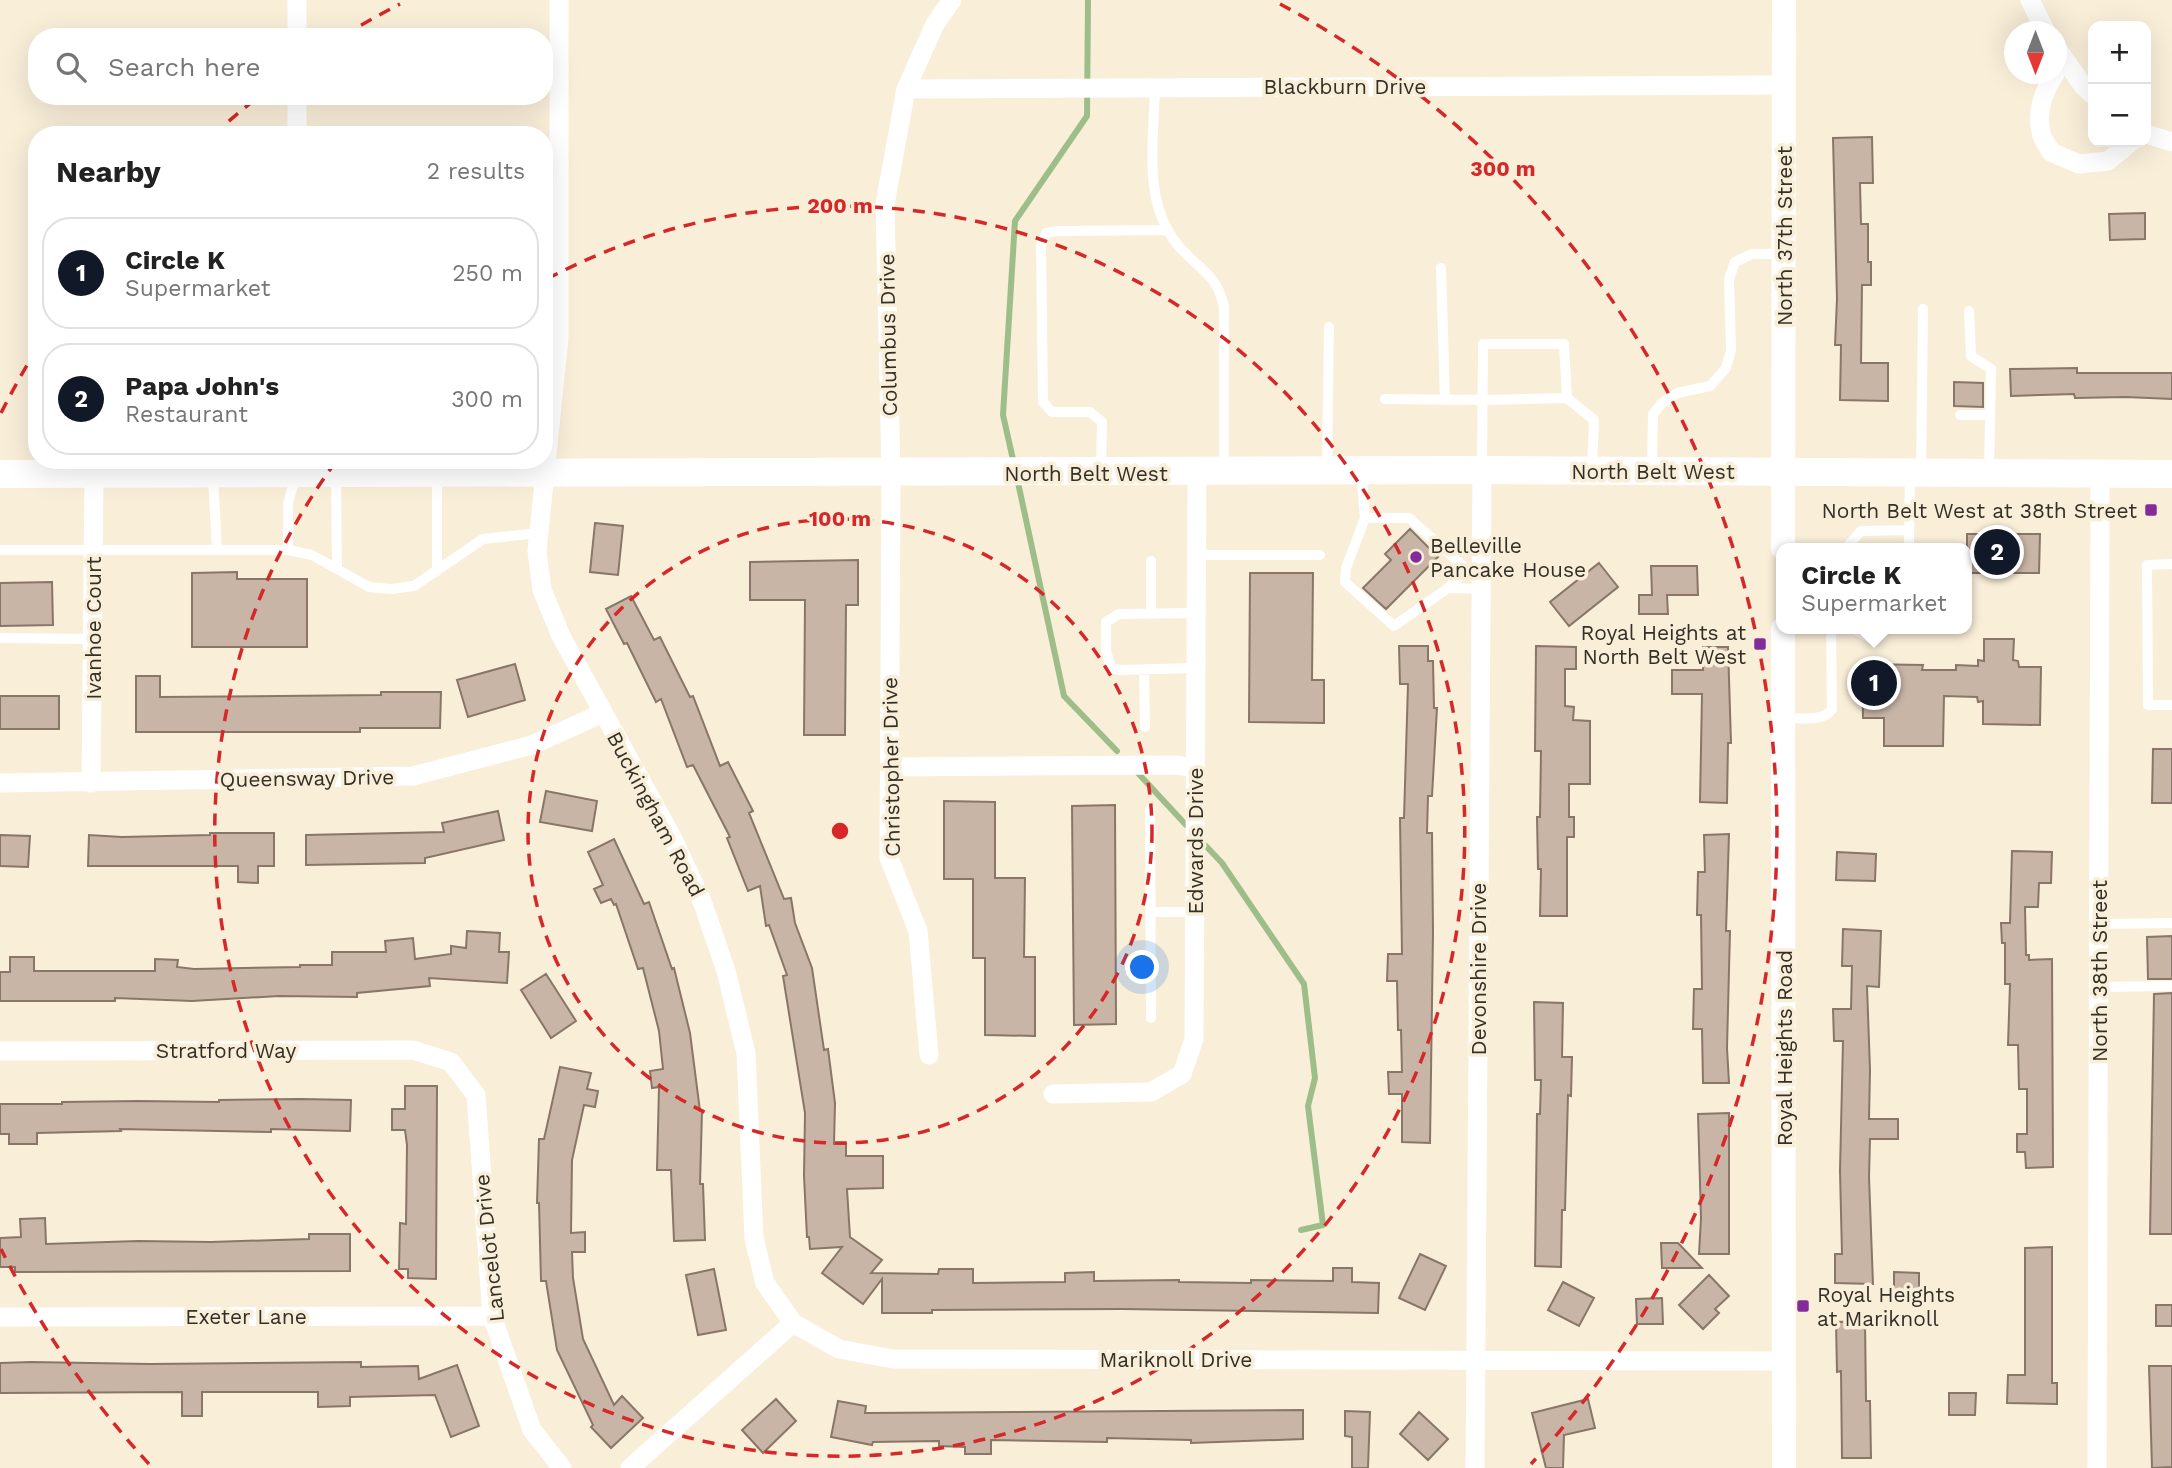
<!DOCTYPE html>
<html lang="en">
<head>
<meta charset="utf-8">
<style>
	:root { --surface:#fff; --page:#f6f6f6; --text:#222; --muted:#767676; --line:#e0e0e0; --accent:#111827 }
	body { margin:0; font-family:"Work Sans",sans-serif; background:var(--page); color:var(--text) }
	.controls { position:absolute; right:21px; top:21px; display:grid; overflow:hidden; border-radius:14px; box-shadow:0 7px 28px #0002 }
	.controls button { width:63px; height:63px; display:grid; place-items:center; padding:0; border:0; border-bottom:2px solid var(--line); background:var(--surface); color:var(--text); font:35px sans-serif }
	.compass { position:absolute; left:2004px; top:21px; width:63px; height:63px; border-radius:50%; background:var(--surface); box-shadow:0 7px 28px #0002; rotate:180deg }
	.you { position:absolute; left:1143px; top:968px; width:24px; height:24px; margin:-18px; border:5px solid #fff; border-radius:50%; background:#1a73e8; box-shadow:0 0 0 10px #1a73e833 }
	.badge { display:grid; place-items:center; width:46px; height:46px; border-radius:50%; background:var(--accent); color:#fff; font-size:23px; font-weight:700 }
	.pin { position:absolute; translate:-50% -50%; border:4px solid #fff; box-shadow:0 2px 7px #0006 }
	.popup { position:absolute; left:1776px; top:543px; width:196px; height:91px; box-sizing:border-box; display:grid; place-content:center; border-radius:14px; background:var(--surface); filter:drop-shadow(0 2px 5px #0005); font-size:23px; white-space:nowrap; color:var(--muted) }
	.popup b { font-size:26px; color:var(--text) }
	.popup::after { content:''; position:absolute; left:50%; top:100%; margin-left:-14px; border:14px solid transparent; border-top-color:var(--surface) }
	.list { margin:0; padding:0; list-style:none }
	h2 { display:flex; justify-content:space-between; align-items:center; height:91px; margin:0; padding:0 28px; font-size:30px }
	h2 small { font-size:23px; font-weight:400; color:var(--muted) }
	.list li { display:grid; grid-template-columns:46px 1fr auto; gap:21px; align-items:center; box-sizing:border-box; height:112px; margin:0 14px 14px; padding:0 14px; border:2px solid var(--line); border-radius:28px }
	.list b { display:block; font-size:26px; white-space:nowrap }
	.list p { margin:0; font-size:23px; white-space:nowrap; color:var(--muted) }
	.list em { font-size:23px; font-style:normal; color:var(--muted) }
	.icon { flex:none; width:38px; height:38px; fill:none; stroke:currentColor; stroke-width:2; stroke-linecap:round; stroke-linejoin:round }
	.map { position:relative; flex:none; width:2172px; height:1468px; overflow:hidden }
	.search { position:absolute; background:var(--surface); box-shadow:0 7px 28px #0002; left:28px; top:28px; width:525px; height:77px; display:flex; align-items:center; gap:18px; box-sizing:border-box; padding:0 24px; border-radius:28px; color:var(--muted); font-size:26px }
	.panel { position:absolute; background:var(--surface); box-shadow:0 7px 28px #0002; left:28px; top:126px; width:525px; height:343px; border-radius:28px }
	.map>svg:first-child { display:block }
</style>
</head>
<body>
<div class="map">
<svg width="2172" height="1468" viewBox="0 0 2172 1468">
	<rect width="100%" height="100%" fill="#f9eed8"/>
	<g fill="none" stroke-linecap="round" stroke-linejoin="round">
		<!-- stream -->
		<path stroke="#9ebe89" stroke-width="6" d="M1014,464L1003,415L1015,221L1087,116L1088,0
			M1017,478L1064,696L1117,751
			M1136,771L1186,825
			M1206,846L1222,863L1304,984L1315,1078L1308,1106L1323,1225L1301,1230"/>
	</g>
	<!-- building -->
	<path fill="#c9b5a6" stroke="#887668" stroke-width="2" d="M1872,137L1873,183H1860L1861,224H1868V262H1871V285H1862L1861,363H1888V401L1840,400L1841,345H1835L1837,299L1833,138Z
		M2145,213V239L2110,240L2109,214Z
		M2077,368V373H2172V399L2126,397L2075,398L2074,394L2011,396L2010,369Z
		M1954,382L1983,383V407L1954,406Z
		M595,523L623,526L618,575L590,572Z
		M1410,529L1438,557L1386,609L1363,588L1391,560L1385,554Z
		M1967,534H2040L2039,573H1967Z
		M858,560V605H846L845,735H804L805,600H750V562Z
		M1599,563L1618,587L1569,626L1550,602Z
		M1651,566H1697L1698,595H1667L1668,614H1639V595H1652Z
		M237,572V579H307V647H192V573Z
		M1250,573H1313L1312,680H1324V723L1249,722Z
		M52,582L53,625L0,626V583Z
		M631,596L654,640L660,637L690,697L693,696L720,766L728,762L753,811L749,813L784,899L791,898L795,923L812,968L824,1050L828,1049L835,1103L834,1144H846V1156H883V1188L847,1189L850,1237L882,1260L871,1273L938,1274L939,1269H973V1283L1065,1282V1273L1094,1272V1281L1179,1280V1282L1251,1283V1280L1333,1281V1268H1352V1282L1379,1283L1378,1313L1122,1309L932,1310V1313H882V1279L863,1304L822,1273L842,1247L810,1249L809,1237H807L804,1176L805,1113L783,976L787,975L769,925L766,926L760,886L748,891L727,838L730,837L693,765L687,767L661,699L656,702L627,643L624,644L606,609Z
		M1984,639H2014L2013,660L2018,661L2019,667H2041L2040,725L1983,724V701L1978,702L1977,697L1944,696L1943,746H1884V718H1863L1862,664L1923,665L1922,670H1956V665L1978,666V660L1984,661Z
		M1399,646H1428V661H1433L1434,708H1437L1432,796H1428L1427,833H1432L1433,932L1430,1143L1402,1142V1094H1389L1388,1072H1402L1401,1030H1398L1397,981H1387L1388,954H1402L1400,818H1404L1408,684H1400Z
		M1536,646L1576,647V669H1565V706L1574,707L1573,720L1590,721V784H1569V817H1574V837H1567V916H1540L1541,869H1538L1537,817H1540L1541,751H1535Z
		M1703,647H1728L1731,743H1728L1727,803L1700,802L1702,694H1672V670H1703Z
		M515,664L525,700L468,717L457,680Z
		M136,676H160V697L381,695V692H441L440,728H360V732H136Z
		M0,696H59V729H0Z
		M2153,749H2172V803H2152Z
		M546,791L597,801L592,831L540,822Z
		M944,801L995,802V878H1025L1024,957H1035V1036L985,1035V958H973V879H944Z
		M1115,805L1116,1024L1074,1025L1072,806Z
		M498,811L504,840L425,858V863L306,865V835L444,832L442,823Z
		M210,833H274V866H258V883L238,882V866H88L89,835L122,837L210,835Z
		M1729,834L1726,931H1730L1727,1048L1729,1083H1703L1702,1029H1693L1694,989H1702L1701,915H1697L1698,872H1705L1704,835Z
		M0,835L30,836L28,867L0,866Z
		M614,839L644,904L649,902L672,969L674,968L690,1033L700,1111H702L700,1184H703L705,1240L674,1241L671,1170H657L659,1087L652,1088L650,1071L663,1069L659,1031L643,968L638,969L616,904L614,905L611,899L601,903L594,889L603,885L588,852Z
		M2012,851L2052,852L2051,883H2039L2038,907H2025L2026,955H2029V960L2052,959L2053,1167L2026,1168L2025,1152H2017V1134H2027V1089H2019L2018,1045H2008L2010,984H2005V943H2002L2001,923H2010Z
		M1837,852L1876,854L1875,881L1836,880Z
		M1843,929L1881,931L1879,987L1867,986L1870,1070L1869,1119H1898V1139H1870L1869,1177L1873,1284L1835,1283V1254H1842L1840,1171L1843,1041H1834L1833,1009H1851L1852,966H1842Z
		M467,931L500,933L499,952H509L507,983L429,978L430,986L357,993V997L279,996L192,1001L115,998V1001H0V972H10V957H34V971H155V959L178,960L177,967L194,969L300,967V965H332V952H386L385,941L413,938L415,959L451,954V946L466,948Z
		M2172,936V979H2148L2147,937Z
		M546,974L576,1021L551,1038L521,990Z
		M2172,993V1234H2150L2154,994Z
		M1534,1002L1563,1003L1562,1057H1572L1571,1096L1568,1095L1565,1210H1562L1561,1267L1535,1266L1537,1114H1540L1541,1080H1535Z
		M560,1067L591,1073L587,1089L598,1091L595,1107L584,1105L572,1160L571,1233L585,1232V1252H572L573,1278L583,1339L614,1405L622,1396L643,1418L611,1448L591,1427L593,1425L557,1350L546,1281H541L539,1203H537L539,1139H544Z
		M405,1086H437L436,1279L408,1278V1269H399L400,1223L406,1224L407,1145L405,1130H392V1109H405Z
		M301,1099L351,1100L350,1131L271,1129V1132L219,1131L120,1129L121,1131L37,1133V1144H9V1134H0V1104H62V1102L138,1101L219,1102V1100Z
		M1729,1113V1254H1699L1701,1218L1698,1114Z
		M45,1218L46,1244L138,1241L211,1242L309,1239V1234H350V1271L15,1272V1267H0V1238L21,1237L20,1219Z
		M1661,1243H1678L1702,1268H1662Z
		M2052,1247V1383H2057V1404L2007,1403L2008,1375H2025V1248Z
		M1420,1254L1446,1266L1425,1310L1399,1298Z
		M714,1269L726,1330L698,1335L686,1275Z
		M1894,1272L1919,1273V1295H1894Z
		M1709,1275L1729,1296L1715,1309L1719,1313L1703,1329L1679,1305Z
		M1563,1282L1594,1298L1579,1326L1548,1310Z
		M1662,1298L1663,1324H1637L1636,1299Z
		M2156,1305H2172V1326H2156Z
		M1865,1321L1866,1401H1870L1871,1458H1842L1841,1371L1837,1372L1836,1322Z
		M31,1362L150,1364L361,1362V1367L418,1366L419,1379L457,1365L479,1426L451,1437L435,1395L350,1397V1406L318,1407V1392H202V1416H182V1392L0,1393V1363Z
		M2149,1366H2172V1467L2152,1468Z
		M1949,1393H1976L1975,1415H1949Z
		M776,1399L796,1421L763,1453L742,1430Z
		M1588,1399L1595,1428L1564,1435L1563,1468H1546L1532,1413Z
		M838,1401L866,1406L865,1413L1303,1410V1439L1191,1443V1440L1107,1438V1442L991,1440V1454H965V1447L939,1446V1441L873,1442L872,1445L831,1437Z
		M1345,1411L1370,1412L1368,1468H1352V1437L1345,1436Z
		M1419,1412L1448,1439L1428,1460L1400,1434Z"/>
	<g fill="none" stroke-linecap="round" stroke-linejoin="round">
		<!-- service -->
		<path stroke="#fff" stroke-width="10" d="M1155,87C1154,139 1142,201 1177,244C1197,269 1216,272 1224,306V469
			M1441,268L1445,400
			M1969,311L1971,356L1991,369L1989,472
			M1385,399L1482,400L1567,398L1594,420L1592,467
			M1960,415H1990
			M1482,466L1483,344H1564L1567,398
			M1327,467L1329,327
			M1652,467L1653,414L1662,403L1677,393L1710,386L1726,368L1731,350L1729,279L1735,262L1752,254H1782
			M1101,468L1102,422L1090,412H1052L1043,402L1041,245L1046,233L1058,231L1168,230
			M1361,472L1365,518L1346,568L1345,582L1394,626L1448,588L1481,589
			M1921,472L1923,309
			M437,475V571
			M213,477L217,550
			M336,477L337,567
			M1365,518H1409L1462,565L1461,575L1448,588
			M1846,548L1861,531L1908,530
			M1905,548L1909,544L1910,474
			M0,550H288L312,555L369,587L391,589L414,586L483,539L539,533
			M288,550V503L296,475
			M1196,555H1320
			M2172,564L2147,565L2148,705H2172
			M1151,613V561
			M1854,629L1872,639L1883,629
			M0,638L92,639
			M1195,668L1120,670L1111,668L1106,650V622L1119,614L1196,613
			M1144,670L1145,727
			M1784,718C1799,717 1823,723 1832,709L1831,629
			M1150,809L1151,1018
			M1151,912H1194
			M2099,924L2172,923
			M2099,987L2172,986"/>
		<!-- minor -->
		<path stroke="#fff" stroke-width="19" d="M297,0V37
			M559,0V338L537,551L542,590L561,636L672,837L702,901L726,971L746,1053L754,1238L765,1283L793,1323
			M2030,0L2046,32
			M2056,47L2084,87L2093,95
			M2055,74C2044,90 2036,112 2041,132C2042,139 2048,146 2051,152L2079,164L2108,161L2131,142
			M906,89L1785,85
			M297,96V135
			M2146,134L2172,142
			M889,767L1177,765L1194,768
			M0,783L413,776L532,745L603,713
			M91,783L94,473
			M0,1051L413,1050L451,1062L476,1095L492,1316L532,1430L562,1468
			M929,1055L918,931L889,858L891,473L885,204L906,89L935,24L952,0
			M1053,1094L1151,1092L1182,1074L1194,1039L1197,472
			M0,1317L492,1316
			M630,1468L793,1323L839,1349L893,1359L1785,1361
			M1475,1468L1482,470
			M2097,1468L2100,474"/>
		<!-- tertiary -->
		<path stroke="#fff" stroke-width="24" d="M1783,548L1784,0
			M1783,629L1784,1468"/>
		<!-- secondary -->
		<path stroke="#fff" stroke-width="28" d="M0,474L1482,470L2172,474"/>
	</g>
	<!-- distance rings -->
	<g fill="none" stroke="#d62828" stroke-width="3.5" stroke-dasharray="12 9">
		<circle cx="840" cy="831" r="312"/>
		<path d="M547 279A625 625 0 1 1 334 464"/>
		<path d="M149 1464A937 937 0 0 1 1 1249M1 413A937 937 0 0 1 33 355M213 135A937 937 0 0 1 257 98M343 36A937 937 0 0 1 400 4M1280 4A937 937 0 0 1 1531 1464"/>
	</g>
	<!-- markers -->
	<g fill="#822b99" stroke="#f9eed8" stroke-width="2.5">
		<rect x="2144" y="503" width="14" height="14" rx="3.5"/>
		<circle cx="1416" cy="557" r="7"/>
		<rect x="1753" y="637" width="14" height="14" rx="3.5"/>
		<rect x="1796" y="1299" width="14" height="14" rx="3.5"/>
	</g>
	<g text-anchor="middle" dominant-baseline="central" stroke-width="7" stroke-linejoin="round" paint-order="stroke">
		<!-- street labels -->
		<g font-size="21" fill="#343028" stroke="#f9eed8">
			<text x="1345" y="86">Blackburn Drive</text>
			<text transform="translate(1784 236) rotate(-90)">North 37th Street</text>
			<text transform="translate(888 335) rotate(-91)">Columbus Drive</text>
			<text x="1653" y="471">North Belt West</text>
			<text x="1086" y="473">North Belt West</text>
			<text transform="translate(93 628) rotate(-90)">Ivanhoe Court</text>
			<text transform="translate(891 767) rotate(-91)">Christopher Drive</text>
			<text transform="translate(307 778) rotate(-1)">Queensway Drive</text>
			<text transform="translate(656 814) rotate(62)">Buckingham Road</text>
			<text transform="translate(1195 841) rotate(-90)">Edwards Drive</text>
			<text transform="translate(1478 969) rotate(-90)">Devonshire Drive</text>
			<text transform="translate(2099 971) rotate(-90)">North 38th Street</text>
			<text transform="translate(1784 1048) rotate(-90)">Royal Heights Road</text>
			<text x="226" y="1050">Stratford Way</text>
			<text transform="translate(489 1248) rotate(-96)">Lancelot Drive</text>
			<text x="246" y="1316">Exeter Lane</text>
			<text x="1176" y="1359">Mariknoll Drive</text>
		</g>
		<!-- poi labels -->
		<g font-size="21" fill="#343028" stroke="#f9eed8" text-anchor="end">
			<text x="2137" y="510">North Belt West at 38th Street</text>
			<text x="1430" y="545" text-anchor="start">Belleville<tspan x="1430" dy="24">Pancake House</tspan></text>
			<text x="1746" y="632">Royal Heights at<tspan x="1746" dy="24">North Belt West</tspan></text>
			<text x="1817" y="1294" text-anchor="start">Royal Heights<tspan x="1817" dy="24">at Mariknoll</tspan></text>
		</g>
	</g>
	<circle cx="840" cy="831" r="10" fill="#d62828" stroke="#f9eed8" stroke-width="3.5"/>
	<g font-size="21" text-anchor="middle" font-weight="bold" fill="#d62828" stroke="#f9eed8" stroke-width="7" stroke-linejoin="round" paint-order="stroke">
		<text x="1503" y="176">300 m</text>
		<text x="840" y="213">200 m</text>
		<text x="840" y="526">100 m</text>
	</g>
</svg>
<div class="controls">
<button>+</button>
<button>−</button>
</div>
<svg class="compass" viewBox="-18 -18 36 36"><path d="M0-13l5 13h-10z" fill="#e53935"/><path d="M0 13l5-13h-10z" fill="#767676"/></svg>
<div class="you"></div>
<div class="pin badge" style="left:1874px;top:683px">1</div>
<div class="popup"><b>Circle K</b>Supermarket</div>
<div class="pin badge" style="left:1997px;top:552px">2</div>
<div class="search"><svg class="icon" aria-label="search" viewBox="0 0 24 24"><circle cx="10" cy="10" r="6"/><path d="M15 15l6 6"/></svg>Search here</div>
<section class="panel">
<h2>Nearby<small>2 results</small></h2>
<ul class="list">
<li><span class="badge">1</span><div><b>Circle K</b><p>Supermarket</p></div><em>250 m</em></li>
<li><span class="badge">2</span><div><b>Papa John's</b><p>Restaurant</p></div><em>300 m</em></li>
</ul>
</section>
</div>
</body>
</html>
